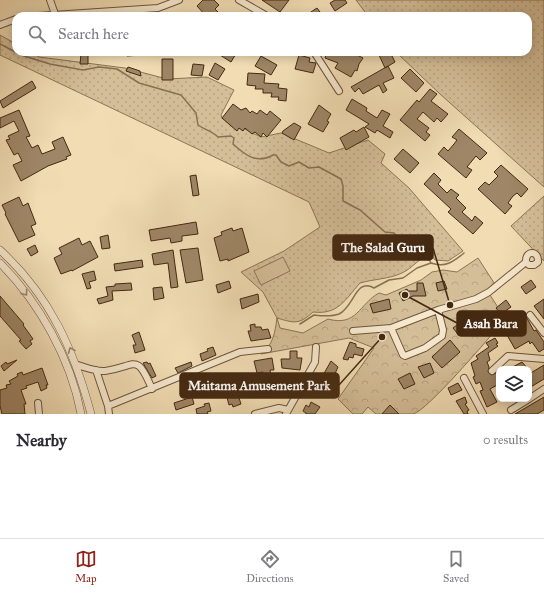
<!DOCTYPE html>
<html lang="en">
<head>
<meta charset="utf-8">
<style>
	:root { --surface:#fff; --page:#f2f2f3; --text:#2b2b33; --muted:#7c7c81; --line:#e1e1e2; --accent:#8f2418 }
	body { margin:0; font-family:"IM FELL Great Primer",serif; background:var(--page); color:var(--text) }
	.controls { position:absolute; right:12px; bottom:12px; display:grid; overflow:hidden; border-radius:8px; box-shadow:0 2px 10px #0003 }
	.controls button { width:36px; height:36px; display:grid; place-items:center; padding:0; border:0; border-bottom:1px solid var(--line); background:var(--surface); color:var(--text); font:20px sans-serif }
	.list { margin:0; padding:0; list-style:none }
	h2 { display:flex; justify-content:space-between; align-items:center; height:52px; margin:0; padding:0 16px; font-size:17px }
	h2 small { font-size:13px; font-weight:400; color:var(--muted) }
	.icon { flex:none; width:22px; height:22px; fill:none; stroke:currentColor; stroke-width:2; stroke-linecap:round; stroke-linejoin:round }
	.map { position:relative; flex:none; width:544px; height:414px; overflow:hidden }
	.search { position:absolute; background:var(--surface); box-shadow:0 2px 10px #0003; left:12px; right:12px; top:12px; height:44px; display:flex; align-items:center; gap:10px; box-sizing:border-box; padding:0 14px; border-radius:12px; color:var(--muted); font-size:15px }
	.sheet { height:124px; background:var(--surface) }
	nav { display:flex; justify-content:space-around; align-items:center; box-sizing:border-box; height:56px; border-top:1px solid var(--line); background:var(--surface); font-size:11px; color:var(--muted) }
	nav a { display:grid; justify-items:center; gap:2px }
	nav .on { color:var(--accent) }
	.map>svg:first-child { display:block }
</style>
</head>
<body>
<div class="map">
<svg width="544" height="414" viewBox="0 0 544 414">
	<defs>
		<pattern id="grass-dots" width="8" height="8" patternUnits="userSpaceOnUse"><rect width="8" height="8" fill="#d4be98"/><path d="M2 2h.1M6 6h.1" fill="none" stroke="#b7a382" stroke-width="1.8" stroke-linecap="round"/></pattern>
		<pattern id="park-crowns" width="20" height="18" patternUnits="userSpaceOnUse"><rect width="20" height="18" fill="#d4be98"/><path d="M2 6a3 3 0 1 1 6 0M12 15a3 3 0 1 1 6 0" fill="none" stroke="#b7a382"/></pattern>
	</defs>
	<rect width="100%" height="100%" fill="#f1dcb4"/>
	<filter id="stains"><feTurbulence type="fractalNoise" baseFrequency=".005" numOctaves="4"/><feColorMatrix values="0 0 0 0 .2 0 0 0 0 .09 0 0 0 0 .02 0 0 0 .5 -.17"/></filter>
	<radialGradient id="worn" r=".72"><stop offset=".6" stop-color="#630" stop-opacity="0"/><stop offset="1" stop-color="#630" stop-opacity=".3"/></radialGradient>
	<!-- grass -->
	<path fill="url(#grass-dots)" stroke="#8c7454" d="M356,0H544V187L440,94L396,52H528V16H368Z
		M0,35L16,44V52H31L39,57L125,68L167,79L207,77L234,90L221,115L222,118L261,137L281,133L329,153L368,140L385,154L381,163L409,188L463,251L448,261L435,260L431,255C419,257 413,268 402,273C389,279 374,279 360,283C345,300 338,315 313,312C299,325 294,323 277,318L263,292L241,272L284,251L320,227L309,202L0,55Z
		M544,196V261L511,226Z"/>
	<!-- park -->
	<path fill="url(#park-crowns)" stroke="#8c7454" d="M478,258L498,289L490,295L499,309L501,324C488,339 427,411 413,414C402,414 387,414 376,414L368,407L362,414H353L338,399L374,348L349,338L261,354C273,345 275,333 277,318L280,328L303,333L328,319C357,327 359,304 379,293L386,295L421,280L432,272L443,270L457,272Z"/>
	<!-- pitch -->
	<path fill="#d4be98" stroke="#8c7454" d="M283,257L290,271L261,285L254,271Z"/>
	<g fill="none" stroke-linecap="round" stroke-linejoin="round">
		<!-- stream -->
		<path stroke="#887052" stroke-width="1.5" d="M0,44L21,55L50,64L83,70L99,67L117,69L139,83L181,95L196,113L198,125C205,130 212,131 218,137L231,136L234,138L233,144C246,156 257,164 273,155H276L281,162L289,166L299,162L309,168L319,167L341,179L343,186V201L360,210L385,232L394,233L403,244L424,250L431,263
			M300,324L314,315C322,316 331,317 339,314C354,307 356,277 374,288L389,280L403,278L417,268L431,263C445,268 453,262 464,253"/>
	</g>
	<!-- building -->
	<path fill="#9e8666" stroke="#442911" d="M203,0H214L219,5L215,9L222,16H206L197,6Z
		M262,0H289L280,12Z
		M335,0H345L347,3L335,11L330,3Z
		M317,8L323,16H305Z
		M126,52H141V55L127,56Z
		M221,52H237L231,62L220,55Z
		M327,52H351L363,58L359,64L357,71L355,70L351,77L335,68L338,63L325,58Z
		M385,52H390L395,62L385,68L379,55Z
		M81,54L88,55V64H80Z
		M299,55L310,58L309,62L316,63L313,73L295,69Z
		M261,56L277,65L271,75L255,66Z
		M162,59H173V80H162Z
		M215,63L225,69L218,80L209,75Z
		M193,64L204,65L202,76L191,75Z
		M388,66L394,78L383,83L387,90L383,93L379,85L363,94L359,88L355,92L351,87Z
		M128,67L140,71L141,76L126,71Z
		M410,69L424,83L416,92L401,78Z
		M248,73L265,74L264,83L279,84L278,88L287,89L286,101L278,100L279,97H271L272,93H263V89H255L256,86L247,85Z
		M32,81L36,88L3,108L0,101Z
		M430,89L437,94L431,101L448,114L441,122L437,118L434,122L423,112L417,119L429,128L426,132L430,135L425,141L400,120L417,100L419,102Z
		M352,99L367,108L366,111L377,118L382,110L390,114L383,126L393,132L390,138L377,130L375,133L365,127L369,124L346,110Z
		M233,104L241,110L246,108L250,113L252,111L257,114L260,110L267,115L270,111L281,120L267,137L263,133L261,137L255,132L252,134L245,128L243,131L239,128L237,131L222,118Z
		M319,105L331,114L327,121L329,122L323,132L308,124Z
		M19,110L30,136L26,137L32,148L38,145L42,154L55,149L52,142L63,137L71,155L66,157L67,159L48,166L21,181L13,165L22,161L18,153L14,155L6,140L10,139L8,136L19,131L14,121L0,128V118Z
		M294,123L301,127L294,140L282,133L283,131Z
		M364,127L369,137L346,150L340,138L354,130L356,132Z
		M459,129L487,153L480,160L476,156L467,167L472,170L466,178L438,154L444,147L448,151L454,144L457,140L452,137Z
		M403,149L419,163L410,173L394,159Z
		M501,165L528,189L521,197L517,193L513,196L508,203L512,206L505,214L478,189L485,182L489,185L498,176L494,172Z
		M434,173L441,180L438,184L447,193L451,189L459,195L456,198L466,208L462,212L472,221L475,216L483,223L473,234L448,212L451,209L424,184Z
		M196,175L199,195L193,196L190,176Z
		M19,197L23,206L28,203L36,224L31,226L35,235L19,242L5,214L6,213L2,205Z
		M196,222L198,234L182,236V241L171,243L170,238L151,241L149,230Z
		M232,228L233,231L242,228L249,252L228,261V259L220,261L214,238L222,235L221,232Z
		M108,235L110,248L102,249L100,237Z
		M79,238L82,245L90,241L98,257L72,271V270L61,274L54,258L62,254L59,248Z
		M35,245L38,252L31,256L27,249Z
		M198,248L203,280L186,283L180,250Z
		M173,250L178,287L171,288L168,263L154,265L152,254Z
		M142,260L143,267L115,271L114,264Z
		M94,271L96,280L89,282L91,288L87,289L82,274Z
		M531,280L536,287L526,294L521,287Z
		M229,281L231,288L218,293L216,285Z
		M444,281L447,289L438,291L436,283Z
		M131,283L132,290L112,291L113,300L99,304L97,299L108,296L106,287L115,286V284Z
		M417,283H423L426,296H413L403,301L399,293L407,289L408,291H417Z
		M162,287L164,298L154,300L153,288Z
		M258,294L259,302L242,309L240,299Z
		M0,296L24,324L23,325L33,339L30,341L32,344L26,349L19,341L21,340L0,316Z
		M389,299L391,309L373,313L370,304Z
		M544,299V319L534,306Z
		M506,300L511,307L501,314L496,308Z
		M523,311L534,331L536,330L544,342V349L539,352L532,342L530,344L529,341L515,349L507,335L506,336L501,329L504,327L502,324Z
		M461,322L465,327L457,333L453,328Z
		M255,324V327H261L262,330L268,329L271,338L251,341L248,331H251L250,325Z
		M139,332L145,350L135,353L133,345H136L132,335Z
		M495,338L498,343L496,344L498,346L488,353L490,360L487,362L489,367L488,372L491,375L496,373L499,384L490,389L497,402L487,407L480,391L483,390L480,382L476,384L473,377L475,376L471,363L478,359L476,356L489,347L486,343Z
		M450,340L460,352L442,368L432,357Z
		M350,342L356,344V347L364,349L362,356L354,354L353,358L349,357L348,360L343,359Z
		M213,347L216,355L202,361L200,354L208,351L207,349Z
		M290,351H297V358H302L300,370L282,368L281,359H290Z
		M272,358L274,370H270L271,375L264,376L263,372L257,373L254,361Z
		M17,360L4,371L1,366L6,362L7,364Z
		M331,361L338,367L333,378L329,376L327,380L322,377Z
		M147,362L148,364L150,363L156,376L152,378L143,363Z
		M191,362L192,366L178,373L175,368Z
		M522,362L528,369H509Z
		M430,363L434,373L424,378L418,367Z
		M544,365V379L529,388V374Z
		M42,368L48,385H46L47,388L41,391L38,382L26,386L27,388L21,390L26,404H24L25,414H2L0,406V390L7,388L6,385L11,384L9,381L18,376L17,374L22,372L23,375Z
		M410,373L415,384L404,389L398,379Z
		M458,383L462,390L451,395L448,388Z
		M235,386L241,404L233,407L232,404L229,405L226,394L222,396L220,391Z
		M192,397L194,404L176,410L174,403Z
		M465,397L467,403L465,404L469,410L467,411L468,414H464L456,401Z
		M544,397V410L537,414H515Z
		M311,402L320,407L315,414H306V413L303,411L306,405L309,407Z
		M209,403L211,411L207,412L208,414H197L196,409L205,406L204,404Z
		M390,405L399,414H382Z"/>
	<g fill="none" stroke-linecap="round" stroke-linejoin="round">
		<!-- minor casing -->
		<g stroke="#6f563a" stroke-width="8">
			<path id="minor" d="M50,0L55,14
				M239,0L267,16
				M38,16L158,8L179,0
				M0,25L16,19
				M314,52L339,91
				M530,315L544,333
				M391,328L403,355L405,356L425,348L442,336L443,330L438,310L476,299L489,292L526,262C525,250 539,250 538,262L534,265H529L526,262
				M353,331L391,328L438,310
				M77,365C85,367 96,372 105,371C136,367 136,351 152,389
				M96,370L108,406
				M492,371L508,356L544,359
				M464,378L483,414
				M529,399L544,389
				M38,403L39,414
				M511,410L529,399
				M109,414L108,406L240,352L268,349
				M255,414L279,408L288,410
				M286,414L315,362L316,347"/>
		</g>
		<!-- tertiary casing -->
		<g stroke="#6f563a" stroke-width="8">
			<path id="tertiary" d="M0,250C50,296 74,350 91,414
				M0,263C39,302 71,359 81,414"/>
		</g>
		<!-- minor -->
		<use href="#minor" stroke="#f6e8ce" stroke-width="6"/>
		<!-- tertiary -->
		<use href="#tertiary" stroke="#f6e8ce" stroke-width="7"/>
	</g>
	<!-- one-way arrows -->
	<defs><path id="oneway-chevron" d="M-2-3.5L2.5 0L-2 3.5" fill="none" stroke-width="1.6" stroke-linecap="round" stroke-linejoin="round"/></defs>
	<g stroke="#9d8870">
		<use href="#oneway-chevron" transform="translate(25 293) rotate(53)"/>
		<use href="#oneway-chevron" transform="translate(71 350) rotate(-113)"/>
	</g>
	<!-- callouts -->
	<path fill="none" stroke="#442911" stroke-width="1.5" d="M450 305L433 248M405 295L457 323M382 337L339 385"/>
	<g fill="#442911" stroke="#f6e8ce" stroke-width="1.5">
		<circle cx="450" cy="305" r="4"/>
		<circle cx="405" cy="295" r="4"/>
		<circle cx="382" cy="337" r="4"/>
	</g>
	<g fill="#442911" stroke="#442911" stroke-width="1.5">
		<rect x="333" y="235" width="100" height="25" rx="4"/>
		<rect x="457" y="311" width="69" height="25" rx="4"/>
		<rect x="180" y="373" width="159" height="25" rx="4"/>
	</g>
	<g font-size="13" text-anchor="middle" font-weight="bold" fill="#fff">
		<text x="383" y="252">The Salad Guru</text>
		<text x="491" y="328">Asah Bara</text>
		<text x="259" y="390">Maitama Amusement Park</text>
	</g>
	<rect width="100%" height="100%" filter="url(#stains)"/>
	<rect width="100%" height="100%" fill="url(#worn)"/>
</svg>
<div class="controls">
<button><svg class="icon" aria-label="layers" viewBox="0 0 24 24"><path d="M12 4l9 5-9 5-9-5zM3 14l9 5 9-5"/></svg></button>
</div>
<div class="search"><svg class="icon" aria-label="search" viewBox="0 0 24 24"><circle cx="10" cy="10" r="6"/><path d="M15 15l6 6"/></svg>Search here</div>
</div>
<section class="sheet">
<h2>Nearby<small>0 results</small></h2>
<ul class="list">
</ul>
</section>
<nav>
<a class="on"><svg class="icon" aria-label="map" viewBox="0 0 24 24"><path d="M3 6l6-2 6 2 6-2v14l-6 2-6-2-6 2zM9 4v14M15 6v14"/></svg>Map</a>
<a><svg class="icon" aria-label="directions" viewBox="0 0 24 24"><path d="M12 3l9 9-9 9-9-9zM9 14v-3h6M13 9l2 2-2 2"/></svg>Directions</a>
<a><svg class="icon" aria-label="saved" viewBox="0 0 24 24"><path d="M7 4h10v16l-5-4-5 4z"/></svg>Saved</a>
</nav>
</body>
</html>
